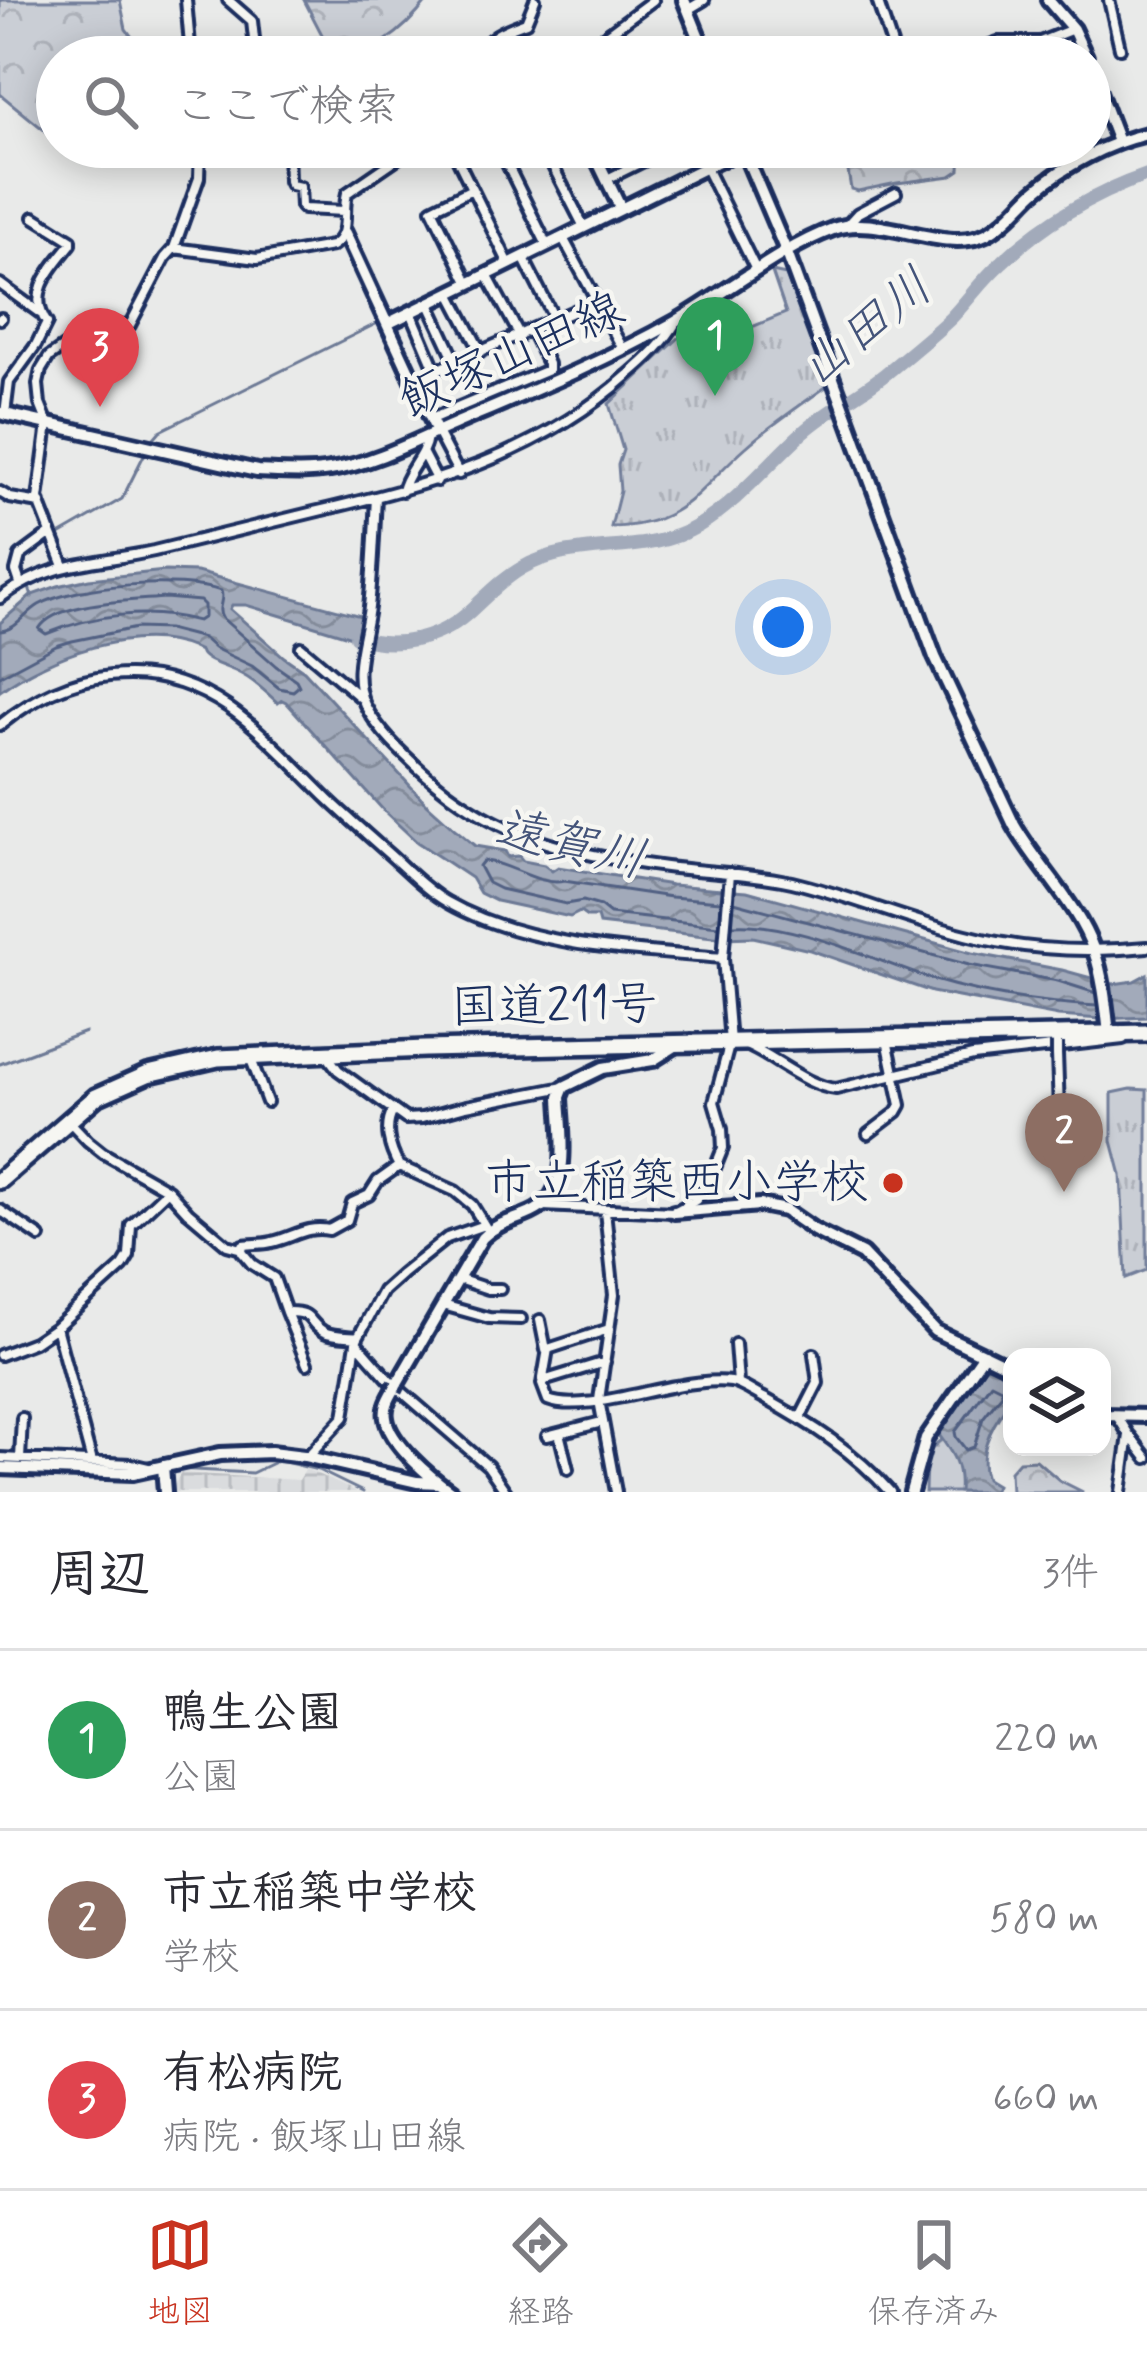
<!DOCTYPE html>
<html lang="ja">
<head>
<meta charset="utf-8">
<style>
	:root { --surface:#fff; --page:#f7f7f7; --text:#2b2b33; --muted:#7c7c81; --line:#e1e1e2; --accent:#c8321e }
	body { margin:0; font-family:Mynerve,"Klee One",sans-serif; background:var(--page); color:var(--text) }
	.controls { position:absolute; right:36px; bottom:36px; display:grid; overflow:hidden; border-radius:24px; box-shadow:0 6px 30px #0003 }
	.controls button { width:108px; height:108px; display:grid; place-items:center; padding:0; border:0; border-bottom:3px solid var(--line); background:var(--surface); color:var(--text); font:60px sans-serif }
	.you { position:absolute; left:783px; top:627px; width:42px; height:42px; margin:-30px; border:9px solid #fff; border-radius:50%; background:#1a73e8; box-shadow:0 0 0 18px #1a73e833 }
	.badge { display:grid; place-items:center; width:78px; height:78px; border-radius:50%; background:var(--accent); color:#fff; font-size:39px; font-weight:700 }
	.pin { position:absolute; translate:-50% -99px; filter:drop-shadow(0 3px 6px #0008) }
	.pin::after { content:''; position:absolute; top:63px; width:42px; height:36px; background:inherit; clip-path:polygon(0 0,100% 0,50% 100%) }
	.list { margin:0; padding:0; list-style:none }
	h2 { display:flex; justify-content:space-between; align-items:center; height:156px; margin:0; padding:0 48px; font-size:51px }
	h2 small { font-size:39px; font-weight:400; color:var(--muted) }
	.list li { display:grid; grid-template-columns:78px 1fr auto; gap:36px; align-items:center; box-sizing:border-box; height:180px; padding:0 48px; border-top:3px solid var(--line) }
	.list b { display:block; font-size:45px; white-space:nowrap }
	.list p { margin:0; font-size:39px; white-space:nowrap; color:var(--muted) }
	.list em { font-size:39px; font-style:normal; color:var(--muted) }
	.icon { flex:none; width:66px; height:66px; fill:none; stroke:currentColor; stroke-width:2; stroke-linecap:round; stroke-linejoin:round }
	.map { position:relative; flex:none; width:1147px; height:1492px; overflow:hidden }
	.search { position:absolute; background:var(--surface); box-shadow:0 6px 30px #0003; left:36px; right:36px; top:36px; height:132px; display:flex; align-items:center; gap:30px; box-sizing:border-box; padding:0 42px; border-radius:66px; color:var(--muted); font-size:45px }
	.sheet { height:696px; background:var(--surface) }
	nav { display:flex; justify-content:space-around; align-items:center; box-sizing:border-box; height:168px; border-top:3px solid var(--line); background:var(--surface); font-size:33px; color:var(--muted) }
	nav a { display:grid; justify-items:center; gap:6px }
	nav .on { color:var(--accent) }
	.map>svg:first-child { display:block }
</style>
</head>
<body>
<div class="map">
<svg width="1147" height="1492" viewBox="0 0 1147 1492">
	<defs>
		<pattern id="industrial-grid" width="8" height="8" patternUnits="userSpaceOnUse" patternTransform="scale(3)"><rect width="8" height="8" fill="#dadcde"/><path d="M0 4h8M4 0v8" fill="none" stroke="#babdc1"/></pattern>
		<pattern id="forest-crowns" width="20" height="18" patternUnits="userSpaceOnUse" patternTransform="scale(3)"><rect width="20" height="18" fill="#caced5"/><path d="M2 6a3 3 0 1 1 6 0M12 15a3 3 0 1 1 6 0" fill="none" stroke="#adb1b9"/></pattern>
		<pattern id="park-tufts" width="24" height="20" patternUnits="userSpaceOnUse" patternTransform="scale(3)"><rect width="24" height="20" fill="#caced5"/><path d="M3 7l-1-3M5 7V3M7 7l1-3M15 17l-1-3M17 17v-4M19 17l1-3" fill="none" stroke="#adb1b9"/></pattern>
		<pattern id="water-waves" width="16" height="10" patternUnits="userSpaceOnUse" patternTransform="scale(3)"><rect width="16" height="10" fill="#a2aaba"/><path d="M0 5q4-4 8 0t8 0" fill="none" stroke="#838b9a"/></pattern>
	</defs>
	<rect width="100%" height="100%" fill="#e9eae9"/>
	<filter id="ink" filterUnits="userSpaceOnUse"><feTurbulence type="fractalNoise" baseFrequency=".00833" numOctaves="2"/><feDisplacementMap in="SourceGraphic" scale="24" xChannelSelector="R" yChannelSelector="G"/><feConvolveMatrix kernelMatrix="1 2 1 2 8 2 1 2 1" color-interpolation-filters="sRGB"/></filter>
	<g filter="url(#ink)">
		<!-- industrial -->
		<path fill="url(#industrial-grid)" d="M306,1469L357,1492H170L181,1473L299,1480Z"/>
		<!-- forest -->
		<path fill="url(#forest-crowns)" stroke="#727e9a" stroke-width="3" d="M0,0H120L126,29L147,57H57L55,139L0,94Z
			M304,0H428C408,26 366,67 330,50Z
			M844,147H961L960,170L951,176L897,183L858,191L851,189Z
			M949,1436L992,1492H925C926,1468 923,1446 949,1436Z
			M1036,1460L1059,1480L1083,1492H1011L1010,1471L1019,1461Z"/>
		<!-- park -->
		<path fill="url(#park-tufts)" stroke="#727e9a" stroke-width="3" d="M772,272L786,275L804,324L830,384C802,404 772,424 746,447C698,489 684,526 611,527L620,491L618,465L623,450L609,404L701,317L721,303L735,334L786,313Z
			M1131,1089L1147,1090V1270L1126,1278L1121,1175L1112,1141V1093Z"/>
		<!-- water -->
		<path fill="url(#water-waves)" stroke="#6c7995" stroke-width="3" d="M165,571L197,572L372,619L368,642L246,605H232L230,609L284,657L304,671L427,804L456,830L475,846L505,851L508,857L519,856L523,861L544,865L552,871L558,867L672,885L747,891L972,953L1062,970L1113,984L1134,981L1147,974V1017L1101,1019L1058,1016L932,992L810,950L753,937L722,938L599,924L597,917H587L580,912L570,917L496,901L480,893L471,878L417,842L385,812L286,702L282,700L278,703C266,692 255,681 241,674C231,668 217,665 207,659C194,650 208,654 193,648C136,623 47,657 0,691V623L32,595L58,586L89,579Z
			M986,1366L993,1367L1012,1381V1409L1006,1407C991,1426 977,1455 986,1479L996,1485L993,1492H959C961,1466 954,1455 939,1435Z"/>
		<g fill="none" stroke-linecap="round" stroke-linejoin="round">
			<!-- shore -->
			<path stroke="#516083" stroke-width="3" d="M165,598L200,601L204,605V617L198,621C148,608 94,614 46,634L39,629C55,601 134,601 165,598Z
				M0,631C18,629 24,614 39,605C77,584 180,577 221,591C225,600 216,607 222,618L276,666L296,680L299,686L293,691L279,688L252,666L214,648L203,638L168,629L136,628L72,641L56,646L0,676
				M734,902L969,965L1058,981L1096,993
				M733,925C793,921 873,960 931,979C984,995 1043,1003 1097,1006
				M719,926L610,914L600,906L583,901L566,904L500,889L488,883L479,866L483,861C509,862 539,887 564,881L671,897L721,901
				M991,1383L1001,1388L1002,1394L983,1418L974,1447L966,1450L956,1437L955,1432Z"/>
			<!-- stream -->
			<path stroke="#6c7995" stroke-width="3" d="M623,201L670,178
				M585,220L614,206
				M548,239L577,225
				M149,444L160,431L410,307
				M35,549L122,499L145,453
				M27,555L24,571L32,597
				M0,1064L85,1032
				M176,1469L252,1473L277,1461L285,1462L318,1470L363,1492"/>
			<!-- river -->
			<path stroke="#a2aaba" stroke-width="14" d="M356,637C394,649 436,641 467,614C485,598 501,580 522,568C576,537 644,558 698,526C738,502 766,466 800,435C826,410 861,395 889,371C909,354 931,337 951,318C968,300 982,280 1000,264C1042,224 1092,194 1147,175"/>
			<!-- street casing -->
			<g stroke="#1b2f5e" stroke-width="16">
				<path id="street" d="M186,0L191,57
					M228,0L252,21L256,57
					M877,0L896,57
					M1109,0L1120,48
					M689,9L704,0
					M478,57C488,35 504,30 526,22L535,0
					M558,57L602,38L653,0
					M960,57L998,42H1040L1073,29
					M288,147L289,181L291,185L300,187L301,206L304,209L344,211
					M465,147L454,152L509,264
					M498,147L501,152L511,147
					M543,147L584,227
					M501,152L547,245
					M706,168L756,270
					M607,179L672,147
					M848,224L858,213L896,193
					M563,238L623,349
					M174,248L257,259L332,246C351,235 342,212 347,193L414,147
					M523,257L555,320
					M487,275L520,336
					M0,284L40,313
					M469,284L432,209L472,189
					M450,293L481,352
					M429,304L456,362
					M411,312L436,371
					M0,319L1,318
					M414,380L597,301
					M5,414L9,382L36,345L47,323C26,293 52,268 71,244V240L34,217
					M431,419L548,370V364L532,331
					M437,432L459,474
					M423,454L437,481
					M402,491C406,471 425,457 427,436
					M0,492L10,498L40,503
					M376,497C374,534 373,570 369,607C365,639 350,674 365,705C378,731 403,754 424,773C497,838 572,855 666,867C708,872 750,873 792,882C851,896 907,920 966,935C1027,951 1086,953 1147,947
					M64,566L38,499L48,424L40,404L38,384L41,370L49,357L88,330L130,325L165,258L174,248L199,178L200,147
					M20,583L16,571L20,556L51,533
					M0,598C52,560 95,564 154,551C208,538 261,525 314,512C429,485 538,456 628,375C647,359 664,343 677,321
					M301,647L361,698
					M0,725C68,670 152,655 228,707C265,733 297,769 329,800C349,819 370,837 390,855C408,871 426,890 447,902C525,947 635,951 723,958
					M746,1045C776,1058 806,1086 836,1089L973,1056L1123,1039
					M326,1054L338,1070L406,1119L422,1118L466,1106L564,1087
					M1057,1054L1059,1111
					M251,1059L267,1102
					M393,1111C383,1128 390,1150 399,1166L455,1191L472,1205L485,1226
					M68,1120L88,1141L103,1153L168,1190L188,1212L227,1245L242,1249
					M868,1134L897,1112L901,1105L887,1040
					M399,1166L378,1181L369,1195L352,1203L347,1220L329,1230C307,1225 292,1238 272,1242C262,1245 252,1243 243,1245L242,1252L252,1264L274,1278L286,1312C315,1311 306,1322 324,1332C332,1336 349,1336 358,1337L356,1342L393,1384L488,1466L506,1492
					M543,1206L674,1212L696,1200L711,1178L723,1148L722,1129L714,1102L730,1042L723,958L730,873
					M0,1210L40,1237
					M605,1211L614,1295L599,1400L616,1492
					M458,1279L488,1289H500
					M443,1305L489,1318L521,1319
					M286,1312L307,1364
					M540,1320L546,1350
					M56,1327L92,1462
					M609,1329L548,1349L542,1384L548,1400C577,1412 644,1391 676,1386C692,1383 714,1380 731,1382C742,1384 754,1393 764,1398C811,1424 855,1452 890,1492
					M358,1337L383,1291L402,1274L447,1238L484,1225
					M735,1344L738,1383
					M0,1355L34,1342L56,1327L123,1266L129,1256L131,1225L168,1190
					M543,1381L605,1362
					M1117,1416L1129,1435L1121,1492
					M800,1418L818,1383L814,1354
					M559,1433L568,1469
					M547,1436L602,1422
					M1130,1436L1147,1458
					M308,1456L344,1417L356,1343
					M0,1458L131,1464L148,1468
					M20,1459L22,1418"/>
			</g>
			<!-- secondary casing -->
			<g stroke="#1b2f5e" stroke-width="20">
				<path id="secondary" d="M684,0L707,57
					M1048,0L1073,29L1086,57
					M1090,68L1118,142
					M591,147L621,209
					M742,147L787,253L935,657L1014,825C1038,867 1078,905 1094,951C1103,976 1106,1007 1109,1034
					M345,233L437,432
					M389,323L743,149
					M0,413L257,471C282,472 306,474 330,470C372,464 420,439 459,422C532,391 605,361 675,322C724,294 781,248 833,229C879,212 944,255 986,234C1004,225 1019,206 1034,192C1064,165 1108,143 1147,134
					M674,1212L760,1205L785,1210L814,1230L862,1254L935,1331L1012,1368
					M397,1384L482,1238C502,1218 522,1221 541,1207C572,1184 561,1129 560,1097L564,1087L603,1068L653,1060L680,1043
					M394,1390C389,1399 384,1407 386,1418C389,1443 431,1478 451,1492
					M1102,1415L1147,1416
					M163,1466L165,1492
					M0,1468L133,1473L220,1454L271,1452L304,1456L417,1482L439,1483
					M911,1492L926,1438L984,1354"/>
			</g>
			<!-- highway casing -->
			<g stroke="#1b2f5e" stroke-width="24">
				<path id="highway" d="M0,1180L96,1097L148,1074L218,1058L425,1049L1147,1033"/>
			</g>
			<!-- street -->
			<use href="#street" stroke="#f6f6f2" stroke-width="8"/>
			<!-- secondary -->
			<use href="#secondary" stroke="#f6f6f2" stroke-width="10"/>
			<!-- highway -->
			<use href="#highway" stroke="#f6f6f2" stroke-width="15"/>
			<!-- street-bridge casing -->
			<g stroke="#1b2f5e" stroke-width="16" stroke-linecap="butt">
				<path id="street-bridge" d="M1057,1043V1054"/>
			</g>
			<!-- secondary-bridge casing -->
			<g stroke="#1b2f5e" stroke-width="20" stroke-linecap="butt">
				<path id="secondary-bridge" d="M394,1390L397,1384"/>
			</g>
			<!-- street-bridge -->
			<use href="#street-bridge" stroke="#f6f6f2" stroke-width="8"/>
			<!-- secondary-bridge -->
			<use href="#secondary-bridge" stroke="#f6f6f2" stroke-width="10"/>
		</g>
	</g>
	<!-- markers -->
	<circle fill="#c8321e" stroke="#f6f6f2" stroke-width="4.5" cx="893" cy="1183" r="12"/>
	<g text-anchor="middle" dominant-baseline="central" stroke-width="9" stroke-linejoin="round" paint-order="stroke">
		<!-- street labels -->
		<g font-size="48" fill="#1b2f5e" stroke="#f6f6f2">
			<text transform="translate(512 356) rotate(-24)">飯塚山田線</text>
			<text transform="translate(554 1007) rotate(-1)">国道211号</text>
		</g>
		<!-- poi labels -->
		<g font-size="48" fill="#1b2f5e" stroke="#f6f6f2" text-anchor="end">
			<text x="869" y="1183">市立稲築西小学校</text>
		</g>
		<!-- water labels -->
		<g font-size="51" font-style="italic" fill="#44547a" stroke="#f6f6f2">
			<text transform="translate(867 329) rotate(-39)">山田川</text>
			<text transform="translate(570 846) rotate(13)">遠賀川</text>
		</g>
	</g>
</svg>
<div class="controls">
<button><svg class="icon" aria-label="layers" viewBox="0 0 24 24"><path d="M12 4l9 5-9 5-9-5zM3 14l9 5 9-5"/></svg></button>
</div>
<div class="you"></div>
<div class="pin badge" style="left:715px;top:396px;background:#2e9e5b">1</div>
<div class="pin badge" style="left:1064px;top:1192px;background:#8d6e63">2</div>
<div class="pin badge" style="left:100px;top:407px;background:#e0444e">3</div>
<div class="search"><svg class="icon" aria-label="search" viewBox="0 0 24 24"><circle cx="10" cy="10" r="6"/><path d="M15 15l6 6"/></svg>ここで検索</div>
</div>
<section class="sheet">
<h2>周辺<small>3件</small></h2>
<ul class="list">
<li><span class="badge" style="background:#2e9e5b">1</span><div><b>鴨生公園</b><p>公園</p></div><em>220 m</em></li>
<li><span class="badge" style="background:#8d6e63">2</span><div><b>市立稲築中学校</b><p>学校</p></div><em>580 m</em></li>
<li><span class="badge" style="background:#e0444e">3</span><div><b>有松病院</b><p>病院 · 飯塚山田線</p></div><em>660 m</em></li>
</ul>
</section>
<nav>
<a class="on"><svg class="icon" aria-label="map" viewBox="0 0 24 24"><path d="M3 6l6-2 6 2 6-2v14l-6 2-6-2-6 2zM9 4v14M15 6v14"/></svg>地図</a>
<a><svg class="icon" aria-label="directions" viewBox="0 0 24 24"><path d="M12 3l9 9-9 9-9-9zM9 14v-3h6M13 9l2 2-2 2"/></svg>経路</a>
<a><svg class="icon" aria-label="saved" viewBox="0 0 24 24"><path d="M7 4h10v16l-5-4-5 4z"/></svg>保存済み</a>
</nav>
</body>
</html>
